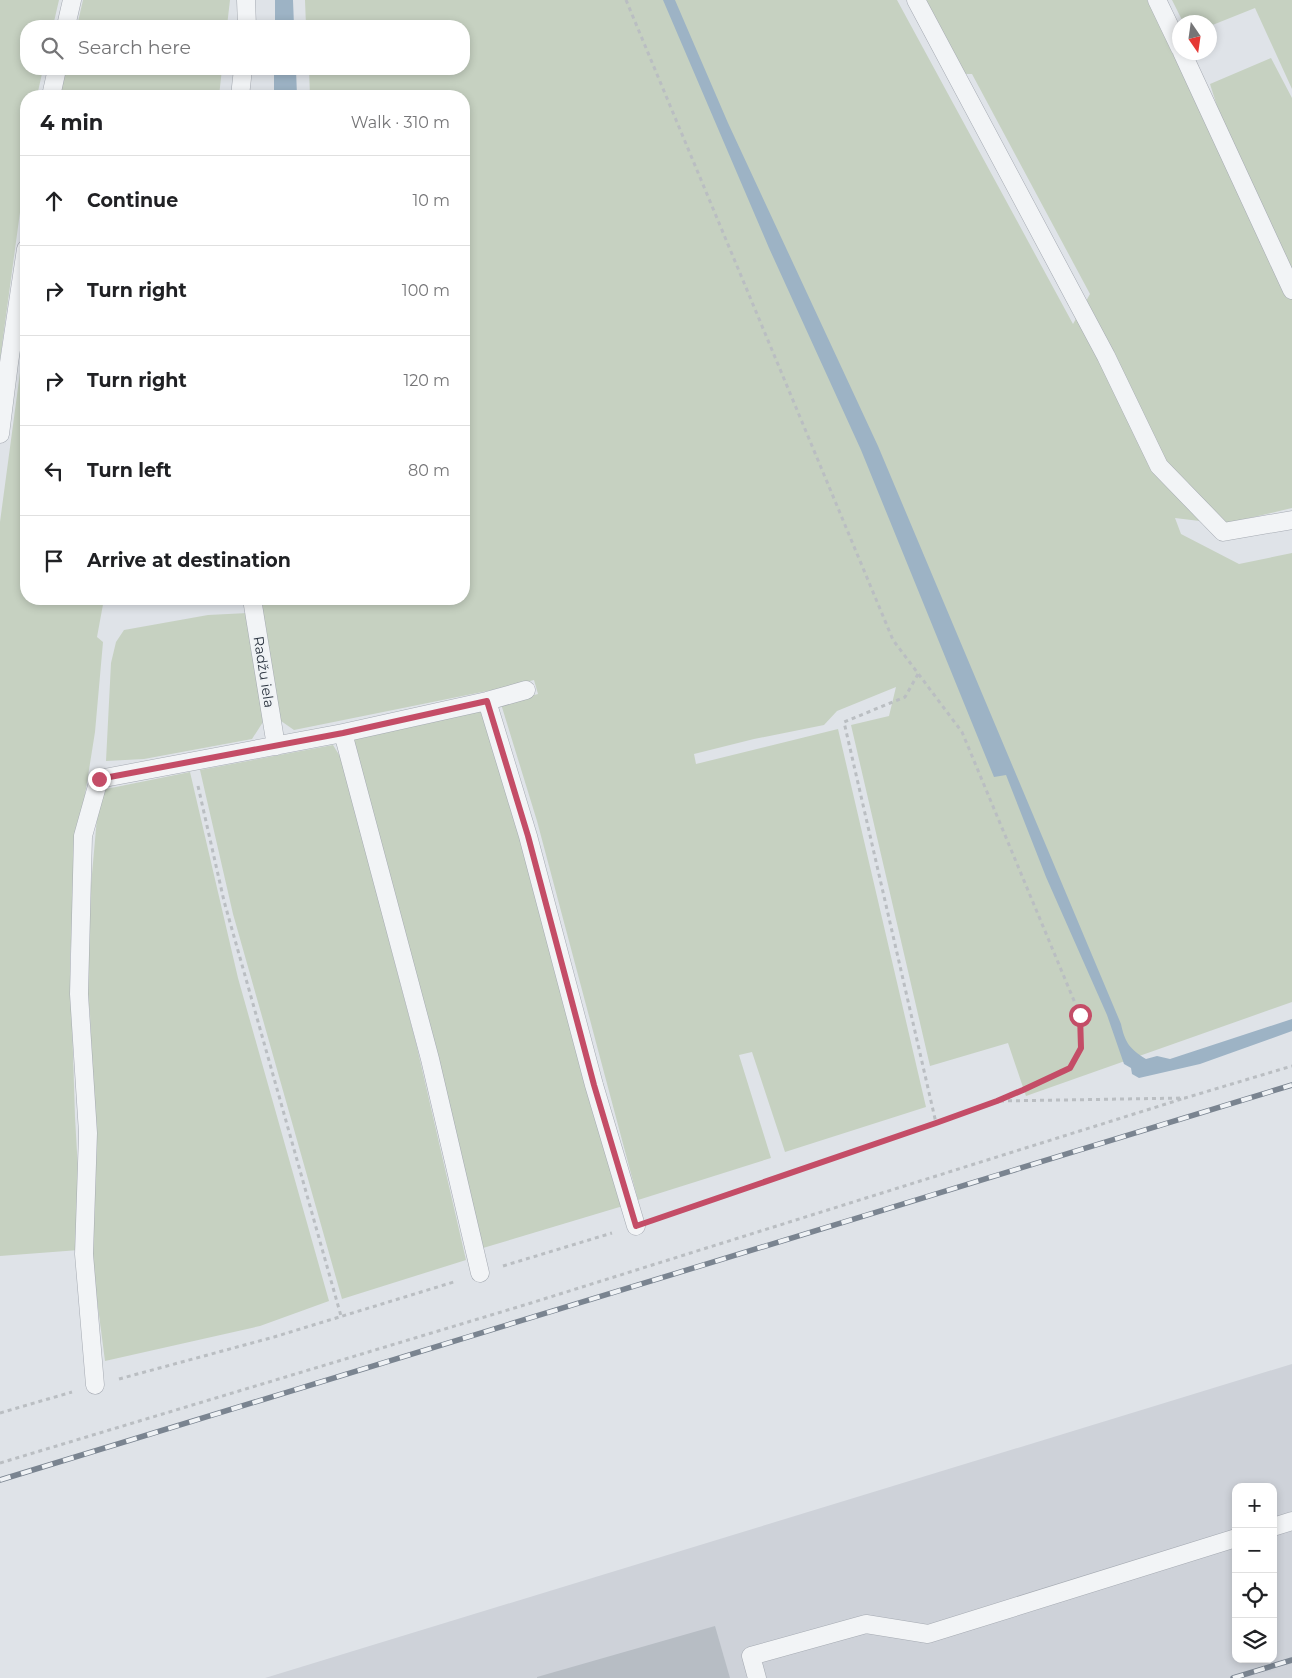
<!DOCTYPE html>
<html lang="en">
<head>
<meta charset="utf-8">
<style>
	:root { --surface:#fff; --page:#f2f2f2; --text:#202124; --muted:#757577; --line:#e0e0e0 }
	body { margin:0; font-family:Montserrat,sans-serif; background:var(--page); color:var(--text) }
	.controls { position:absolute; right:15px; bottom:15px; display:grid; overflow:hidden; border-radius:10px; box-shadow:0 2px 8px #0003 }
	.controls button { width:45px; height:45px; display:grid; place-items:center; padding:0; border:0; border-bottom:1px solid var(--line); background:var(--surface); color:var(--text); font:25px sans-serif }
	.compass { position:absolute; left:1172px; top:15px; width:45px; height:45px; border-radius:50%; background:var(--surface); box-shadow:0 2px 8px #0003; rotate:167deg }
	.stop { position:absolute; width:15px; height:15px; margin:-11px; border:4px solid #c44d67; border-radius:50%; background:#fff }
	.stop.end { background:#c44d67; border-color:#fff; box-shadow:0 1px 5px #0008 }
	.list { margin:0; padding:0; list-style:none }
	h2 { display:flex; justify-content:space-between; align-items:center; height:65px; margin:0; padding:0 20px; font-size:21px }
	h2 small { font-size:16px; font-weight:400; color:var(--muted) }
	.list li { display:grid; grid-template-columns:32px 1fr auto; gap:15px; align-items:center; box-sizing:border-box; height:90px; padding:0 20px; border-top:1px solid var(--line) }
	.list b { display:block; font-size:19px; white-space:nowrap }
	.list em { font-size:16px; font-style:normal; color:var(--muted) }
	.icon { flex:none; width:28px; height:28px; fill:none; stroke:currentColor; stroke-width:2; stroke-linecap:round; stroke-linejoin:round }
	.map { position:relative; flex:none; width:1292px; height:1678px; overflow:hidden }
	.search { position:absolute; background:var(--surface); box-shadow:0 2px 8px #0003; left:20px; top:20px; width:450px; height:55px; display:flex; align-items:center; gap:12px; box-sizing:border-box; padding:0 18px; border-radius:20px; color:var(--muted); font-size:19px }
	.panel { position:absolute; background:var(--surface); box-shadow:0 2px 8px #0003; left:20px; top:90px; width:450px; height:515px; border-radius:20px }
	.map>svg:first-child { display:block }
</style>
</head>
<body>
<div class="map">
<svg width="1292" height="1678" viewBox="0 0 1292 1678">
	<rect width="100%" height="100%" fill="#dfe3e8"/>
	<!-- built -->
	<path fill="#ced2d9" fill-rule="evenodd" d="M1292,1364V1678H265ZM1236,1487H1273V1659H1236Z"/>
	<!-- green -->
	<path fill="#c6d1c1" d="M0,0H59L53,26H26V69H43L37,96H26V168L0,360Z
		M83,0H230L227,26H77Z
		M305,0H897L1073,324L1090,294L972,74H961L924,0H1147L1250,210L1210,84L1271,58L1292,98V508L1224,524L1175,518L1181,534L1239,564L1292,553V1002L1026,1096L1008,1043L930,1066L851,725L889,716L896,687L837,711L824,725L754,739L694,754L696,764L838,729L926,1107L785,1152L752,1052L739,1055L771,1158L638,1200L537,821L501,704L538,694L534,680L497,689L294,730L281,721L261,600L274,599H464V96H310L309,69H464V26H306Z
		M1172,0H1292V89L1255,8L1210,26V22H1183Z
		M66,69H222L219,96H60Z
		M26,328V599H104L97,637L103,642L95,732L77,845L70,958L75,1117L80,1206L79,1250L0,1256V522Z
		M248,613L263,722L252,739L144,759L106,761L111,663L116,642L124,630L208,615Z
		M484,708L623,1206L483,1248L349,738Z
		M333,745L341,758L416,1043L466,1260L342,1299L233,914L200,770Z
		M190,772L238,978L329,1301L260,1326L105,1361L92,1261L95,1138L90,1014L87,985L90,897L98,806L106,789Z"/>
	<!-- water -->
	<path fill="#9db3c5" d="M275,0H293L294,26H275Z
		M663,0H675L728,123L878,446L1121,1024C1125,1043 1130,1049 1146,1059L1157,1056L1170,1059L1292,1019V1031L1200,1064L1139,1078L1132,1074L1131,1068L1124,1064L1107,1015L1046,877L1006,775L994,777L861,450L769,248Z
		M274,69H296L297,96H274Z"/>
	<!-- building -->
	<path fill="#b7bdc4" d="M715,1626L730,1678H537V1677Z"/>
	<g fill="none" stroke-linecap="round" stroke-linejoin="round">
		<!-- lane casing -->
		<g stroke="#a5aab2" stroke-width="19">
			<path id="lane" d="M246,0L247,26
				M916,0L1106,356L1159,466L1223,532L1292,520
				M1157,0L1180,48
				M66,26L72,0
				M1182,52L1292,290
				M51,96L57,69
				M240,96L243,69
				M0,434L9,363L26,249
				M252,599L276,746
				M487,701L528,836L594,1085L636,1226
				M343,733L430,1059L480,1273
				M95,1385L84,1254L88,1133L79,994L83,836L99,779L343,733L487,701L526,690
				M1273,1527L1292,1521
				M757,1678L751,1656L866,1624L928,1634L1236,1538"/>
		</g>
		<!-- path -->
		<path stroke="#babec2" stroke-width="3" stroke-dasharray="4 4" stroke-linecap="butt" d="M626,0L893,640L962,732L1080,1015L1081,1048L1070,1068L997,1101L659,1219
			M918,674L905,697L844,722L936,1123
			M198,786L224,901L341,1316
			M1000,1101L1185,1098L1292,1066
			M503,1266L612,1233
			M119,1379L274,1337L457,1281
			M0,1413L72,1392
			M0,1463L531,1303L1185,1098"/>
		<!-- lane -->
		<use href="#lane" stroke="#f2f4f6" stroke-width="18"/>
		<!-- rail casing -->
		<g stroke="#7a8490" stroke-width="5.5">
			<path id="rail" d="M0,1480L1292,1085
				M1233,1678L1292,1660"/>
		</g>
		<!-- rail -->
		<use href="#rail" stroke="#eff2f5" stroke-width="4" stroke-dasharray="11" stroke-linecap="butt"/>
	</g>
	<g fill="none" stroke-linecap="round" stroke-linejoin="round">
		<!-- route -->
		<path stroke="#c44d67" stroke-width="6" d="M99,779L343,733L487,701L528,836L594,1085L636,1226L936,1123L997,1101L1023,1090L1070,1068L1081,1048L1080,1015"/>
	</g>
	<g text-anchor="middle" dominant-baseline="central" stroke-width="4.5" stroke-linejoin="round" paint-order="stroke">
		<!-- street labels -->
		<g font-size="14" fill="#29323e" stroke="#eff2f5">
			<text transform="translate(264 672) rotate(81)">Radžu iela</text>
		</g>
	</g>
</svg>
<div class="controls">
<button>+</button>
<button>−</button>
<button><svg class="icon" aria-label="locate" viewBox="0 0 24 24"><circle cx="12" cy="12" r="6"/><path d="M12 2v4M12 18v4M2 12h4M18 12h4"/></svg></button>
<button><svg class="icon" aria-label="layers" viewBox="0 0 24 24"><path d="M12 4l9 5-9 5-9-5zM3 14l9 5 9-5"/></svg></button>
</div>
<svg class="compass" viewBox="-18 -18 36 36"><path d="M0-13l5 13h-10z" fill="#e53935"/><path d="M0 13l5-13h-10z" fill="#757577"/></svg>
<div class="stop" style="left:1080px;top:1015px"></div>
<div class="stop end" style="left:99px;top:779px"></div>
<div class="search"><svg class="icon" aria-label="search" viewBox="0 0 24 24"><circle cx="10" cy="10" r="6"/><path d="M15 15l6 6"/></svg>Search here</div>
<section class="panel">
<h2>4 min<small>Walk · 310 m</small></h2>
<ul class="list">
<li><svg class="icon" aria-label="ahead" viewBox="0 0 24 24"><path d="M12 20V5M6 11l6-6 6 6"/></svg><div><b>Continue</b></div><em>10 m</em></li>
<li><svg class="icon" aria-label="right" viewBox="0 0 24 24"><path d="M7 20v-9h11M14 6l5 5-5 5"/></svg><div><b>Turn right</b></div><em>100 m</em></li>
<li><svg class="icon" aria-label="right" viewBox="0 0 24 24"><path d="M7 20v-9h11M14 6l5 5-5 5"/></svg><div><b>Turn right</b></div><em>120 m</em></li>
<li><svg class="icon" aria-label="left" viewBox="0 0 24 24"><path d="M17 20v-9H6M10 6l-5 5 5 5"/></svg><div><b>Turn left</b></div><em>80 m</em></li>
<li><svg class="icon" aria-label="arrive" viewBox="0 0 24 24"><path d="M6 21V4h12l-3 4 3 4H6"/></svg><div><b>Arrive at destination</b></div></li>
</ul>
</section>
</div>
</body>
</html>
